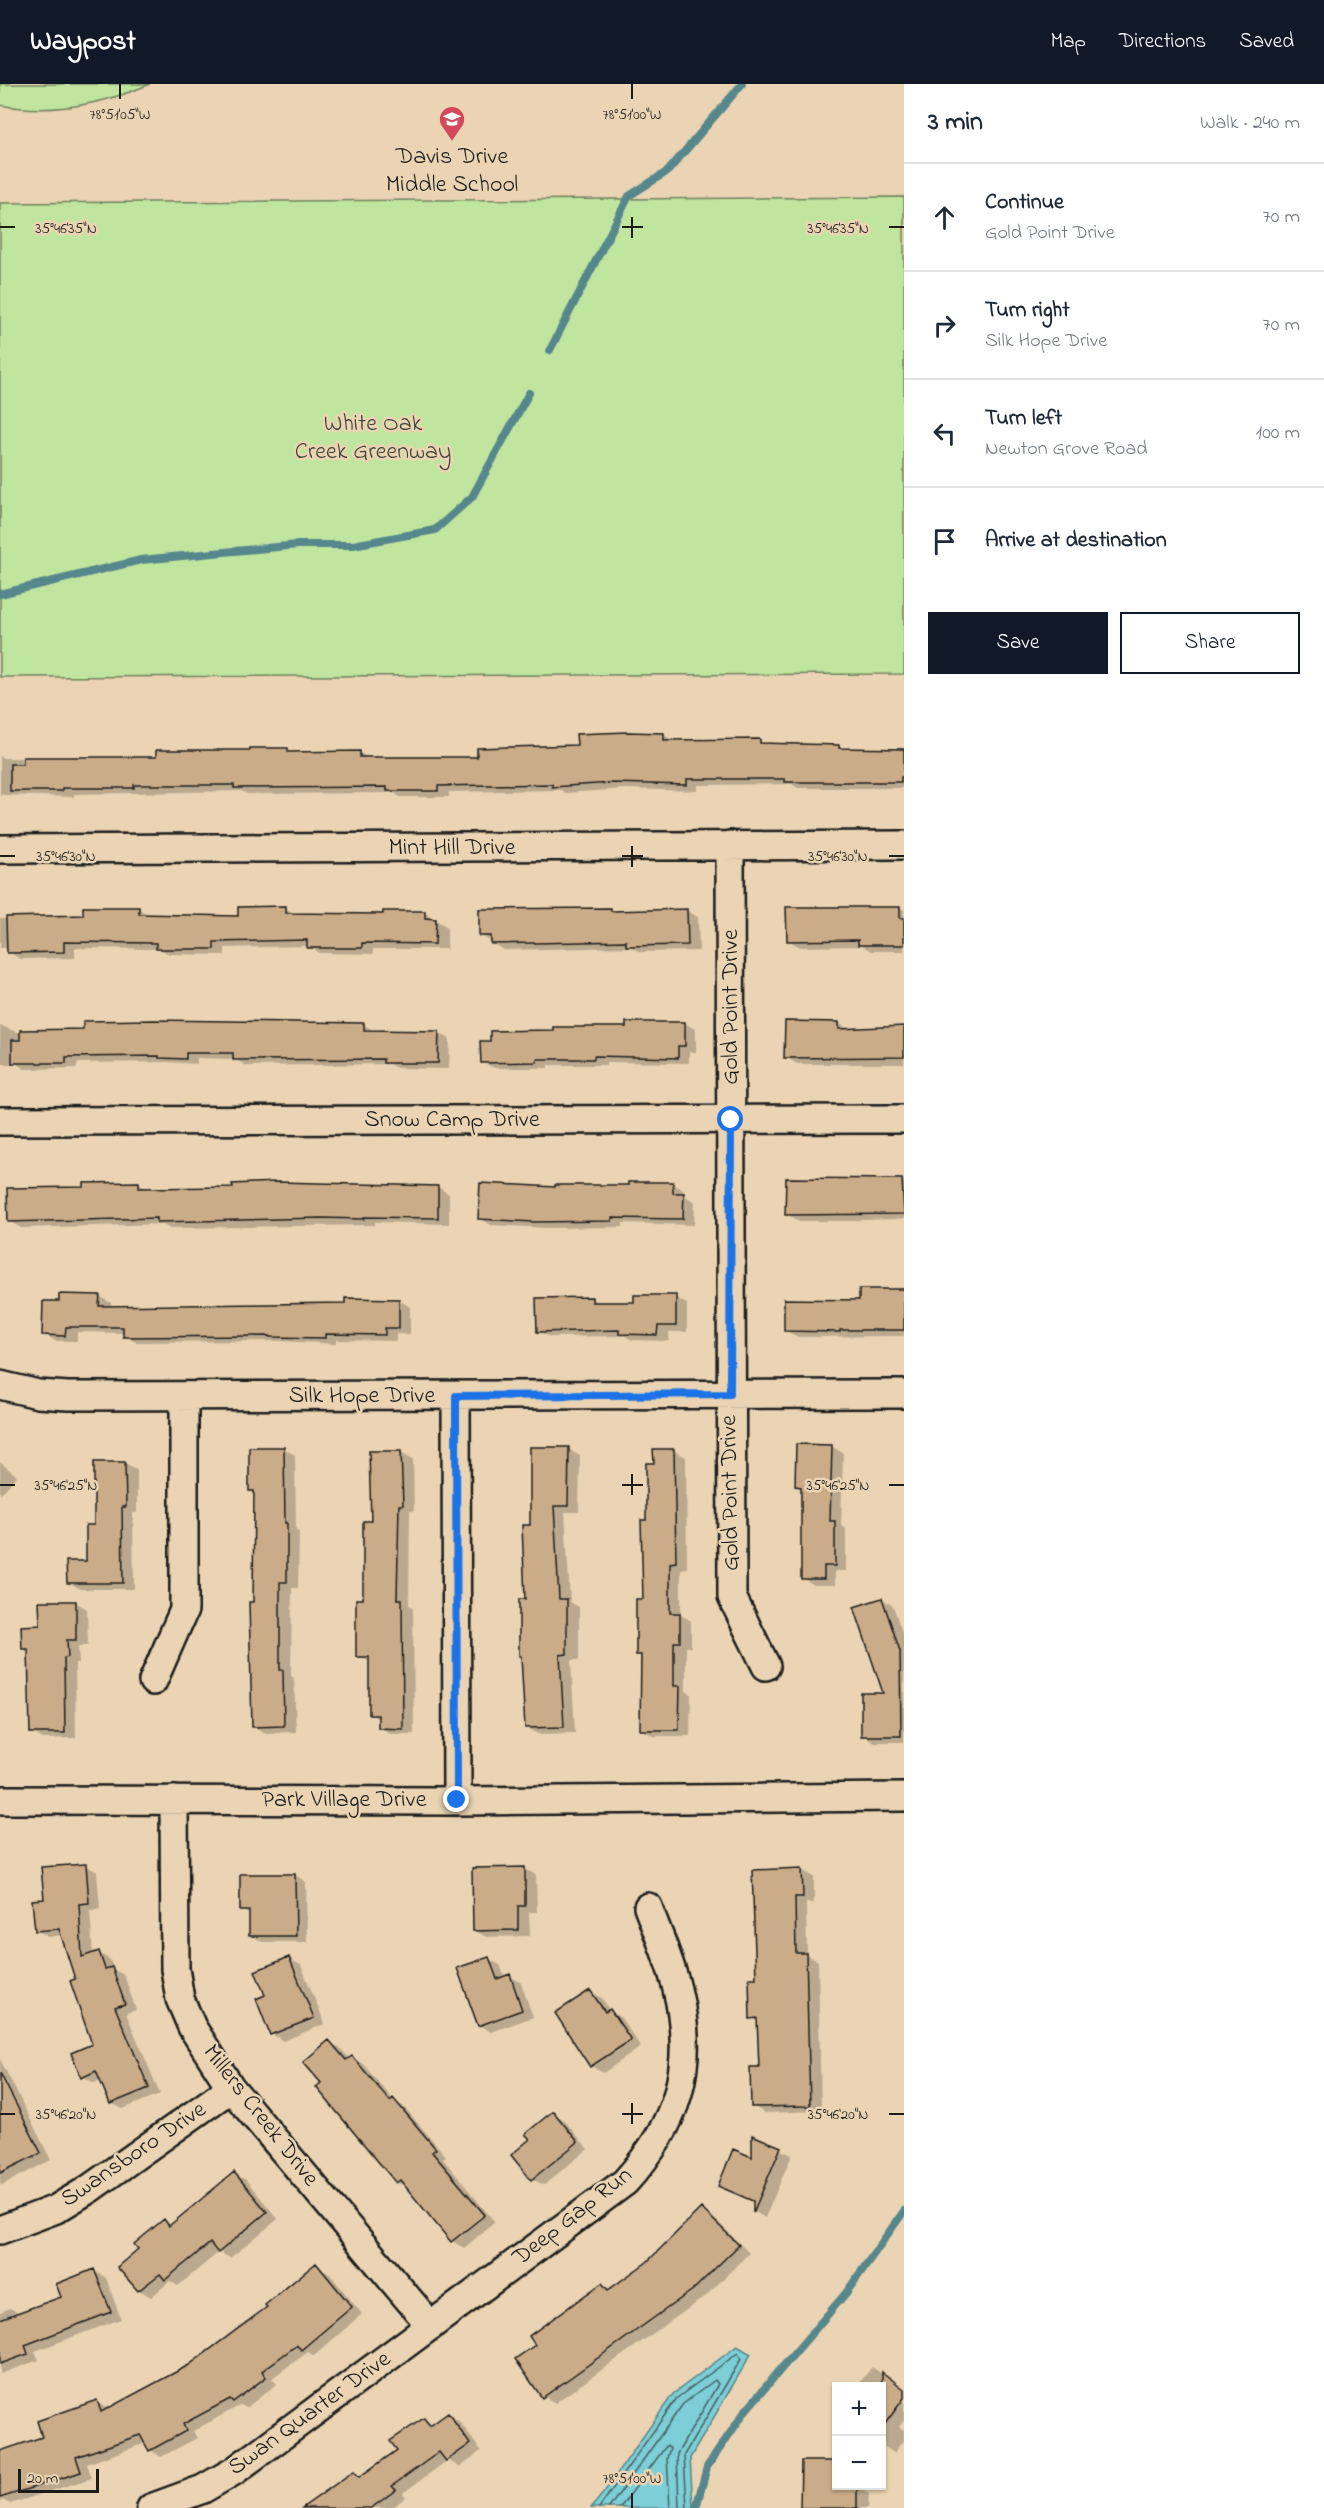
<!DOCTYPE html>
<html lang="en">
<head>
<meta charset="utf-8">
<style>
	:root { --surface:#fff; --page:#f2f2f3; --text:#1f2937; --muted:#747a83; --line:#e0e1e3; --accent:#111827 }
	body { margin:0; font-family:"Indie Flower",sans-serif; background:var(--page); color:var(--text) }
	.controls { position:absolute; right:18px; bottom:18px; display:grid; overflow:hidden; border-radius:0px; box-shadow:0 2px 4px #0004 }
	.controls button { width:54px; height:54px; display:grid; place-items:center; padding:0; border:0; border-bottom:2px solid var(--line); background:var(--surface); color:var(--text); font:30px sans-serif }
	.scale { position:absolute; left:18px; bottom:15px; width:81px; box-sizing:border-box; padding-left:6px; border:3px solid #1c1c1c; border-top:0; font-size:16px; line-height:21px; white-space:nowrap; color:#1c1c1c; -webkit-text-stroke:4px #ead4b3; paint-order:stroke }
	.stop { position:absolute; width:18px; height:18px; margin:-14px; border:4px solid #1a73e8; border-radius:50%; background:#fff }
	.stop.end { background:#1a73e8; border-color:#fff; box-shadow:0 2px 6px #0008 }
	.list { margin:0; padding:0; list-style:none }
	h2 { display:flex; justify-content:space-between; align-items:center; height:78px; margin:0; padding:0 24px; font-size:26px }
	h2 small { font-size:20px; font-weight:400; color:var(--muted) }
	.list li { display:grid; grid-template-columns:39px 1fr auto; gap:18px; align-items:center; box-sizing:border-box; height:108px; padding:0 24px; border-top:2px solid var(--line) }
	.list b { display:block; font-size:22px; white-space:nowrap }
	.list p { margin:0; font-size:20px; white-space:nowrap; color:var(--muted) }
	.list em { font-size:20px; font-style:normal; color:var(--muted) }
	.actions { display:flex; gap:12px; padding:18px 24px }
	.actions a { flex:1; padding:14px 0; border:2px solid var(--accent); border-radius:0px; text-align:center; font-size:21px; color:var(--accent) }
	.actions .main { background:var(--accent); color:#fff }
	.icon { flex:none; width:33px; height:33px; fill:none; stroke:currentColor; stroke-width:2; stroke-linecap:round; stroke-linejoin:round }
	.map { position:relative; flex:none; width:904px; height:2424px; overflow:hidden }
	header { display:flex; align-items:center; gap:36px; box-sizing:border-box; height:84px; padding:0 30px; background:var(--accent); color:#fff }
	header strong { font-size:28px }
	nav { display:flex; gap:33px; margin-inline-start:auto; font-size:21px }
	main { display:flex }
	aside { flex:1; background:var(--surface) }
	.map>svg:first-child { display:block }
</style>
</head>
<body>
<header>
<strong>Waypost</strong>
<nav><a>Map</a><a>Directions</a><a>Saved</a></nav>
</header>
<main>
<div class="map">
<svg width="904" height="2424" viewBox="0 0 904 2424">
	<rect width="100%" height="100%" fill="#ead4b3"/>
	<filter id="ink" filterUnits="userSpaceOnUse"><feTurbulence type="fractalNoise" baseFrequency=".0167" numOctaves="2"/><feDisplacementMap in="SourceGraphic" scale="12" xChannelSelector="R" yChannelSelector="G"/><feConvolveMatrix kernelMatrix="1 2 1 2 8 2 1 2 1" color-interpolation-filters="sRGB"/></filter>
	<g filter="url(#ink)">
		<!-- green -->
		<path fill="#c0e59f" stroke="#6e805e" stroke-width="1.5" d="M0,0H150C103,20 51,31 0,21Z
			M904,113V590L0,593V119Z"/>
		<!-- water -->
		<path fill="#7dced6" stroke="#56878c" stroke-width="1.5" d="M737,2262L751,2270L690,2374L693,2424H591L605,2407L673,2310Z"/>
		<!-- shadow -->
		<path fill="#0003" d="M628,650L664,651L676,658L760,657L767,661L839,663L844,666H904V704H798L792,700L698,701V707L625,705L565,709L561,706L449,708V713H400L394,709L247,710L242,707L74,710V713L0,711V671L2,674L158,675L288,666L293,669H360L369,674H478L578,662Z
			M285,824L296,830L384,831L424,828L447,843V865H373V870L320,869L308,862L225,864V871L169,870L160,865L75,864V874L20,875L9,868L8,864H0V835L85,832L139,825L151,832L239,834Z
			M900,824L904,826V867H871L862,862L800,863L788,856Z
			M480,827H687L698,833L699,867L640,868L631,863L504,866L480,851Z
			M685,939L696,946V968H689V979L606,978V981H548V984H494L482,978Z
			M839,939L850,946L904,944V980H797L786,973Z
			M0,941L16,948L364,941L376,948H438L450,955L449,985L396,984L389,980L246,982L235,975L197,974V980L168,978L77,979V984L25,985L17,980H0Z
			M787,1095L904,1097V1135L861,1136V1137H799L787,1130Z
			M138,1099L149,1105L438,1103L449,1110V1140L375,1138V1141L170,1144L163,1140L21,1144L9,1137L86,1105Z
			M672,1100L684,1106V1111L695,1118L694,1141L623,1139V1143L547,1144L491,1141L479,1134L629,1102Z
			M904,1207V1252L797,1253L785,1246L860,1218Z
			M99,1212L111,1219V1223L347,1220L399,1216L410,1223V1250H396V1257L336,1256V1260L280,1257L136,1258L124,1252V1249L77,1248V1257H55L44,1250L60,1219Z
			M675,1213L687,1220V1248H669V1257L632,1256L625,1252L550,1253L538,1247L592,1215L600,1219H636Z
			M831,1362L843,1369L841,1442L846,1445V1487H835V1501H814L802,1494L803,1405L796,1401Z
			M283,1364L295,1371L296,1446L299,1447L298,1504H292L291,1592L294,1594L296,1648L265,1649L253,1642L256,1409L251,1406Z
			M568,1365L580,1372L579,1428H565L570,1518L579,1523V1576H571L575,1649L538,1650L526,1643V1516Z
			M674,1367L686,1373L687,1484L681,1485V1531L691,1537V1563H686V1607L691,1610L690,1652H653L641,1645L642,1573L638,1570L645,1516L648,1437L655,1380Z
			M401,1368L413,1375L414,1427H410L409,1521L413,1523L414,1650H391L379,1643V1635L370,1630L371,1578L357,1572L372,1439Z
			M0,1378L17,1392L0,1411Z
			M95,1379H125L137,1386V1429H133L134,1505H80L68,1498L88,1479L96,1442Z
			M882,1515L893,1522L904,1554V1658H874L863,1651L885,1610Z
			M75,1518L87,1525L88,1562H78L79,1579H75L76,1654L43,1655L31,1648L29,1568L23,1564L41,1543Z
			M85,1781L97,1788L100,1825L90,1826L93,1871L99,1869L110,1876L114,1886L124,1891L136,1926L126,1929L160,2010L123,2025L111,2019L101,1996L94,1999L82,1992L94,1961L77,1896L63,1851L48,1853L36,1846L45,1817Z
			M524,1784L536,1791L537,1828H529L530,1852L486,1853L474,1846Z
			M802,1786L814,1793V1819H806L807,1871L818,1877L821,2027L764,2029L753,2022L760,1984L759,1938L752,1934L757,1895Z
			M295,1791L306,1798L307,1858H262L251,1851L250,1831L242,1826Z
			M289,1875L301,1881L325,1940L283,1957L272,1950L258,1916L267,1912Z
			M489,1875L500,1881L505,1894L510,1892L521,1899L533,1933L491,1948L479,1941Z
			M590,1907L602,1914L610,1927L621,1934L641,1963L603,1989L591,1982Z
			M330,1958L341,1965L350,1975L352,1974L363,1980L394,2017L404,2023L446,2072L443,2075L495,2138L464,2164L452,2157L409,2104L396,2098L323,1999Z
			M0,1975L51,2076L2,2101L0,2100Z
			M553,2029L564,2036L588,2065L544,2101L532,2095V2055Z
			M753,2053L792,2071L765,2134L755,2128L754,2118L719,2101L754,2075Z
			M234,2090L246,2096L278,2135L230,2174L219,2168L178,2202L170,2197L151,2213L139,2206L140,2165L164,2137L172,2142Z
			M702,2126L713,2133L749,2169L706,2212L555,2319L543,2312L537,2261L602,2200L611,2206L648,2180Z
			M316,2181L328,2188L362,2230L314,2272L308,2268L272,2294L277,2300L246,2324L241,2321L193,2347L197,2354L161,2373L150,2366L146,2359L87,2380L92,2394L10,2420L3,2416L0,2418V2368L44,2354L97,2318L109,2325L190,2282L269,2223Z
			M94,2187L106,2194L121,2235L35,2267L39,2276L0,2290V2228L10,2224L20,2229L63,2214Z
			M872,2283L904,2305V2336L899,2343L904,2346V2355L894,2369L882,2361V2302H857Z
			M448,2331L459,2337L481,2367L459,2383L448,2376L403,2409L406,2413L392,2424H302L354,2389L361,2393L399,2367L424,2335L434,2341Z
			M836,2402H861V2405L869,2410L868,2424H801Z"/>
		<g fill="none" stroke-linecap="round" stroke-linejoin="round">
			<!-- shore -->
			<path stroke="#436366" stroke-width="1.5" d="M599,2424L677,2314L738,2269L741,2275L684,2371L687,2424
				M609,2424L683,2320L715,2296L718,2300L677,2370L679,2424
				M620,2424L667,2361L670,2364L667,2374L670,2424"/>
			<!-- stream -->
			<path stroke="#56878c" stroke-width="8" d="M550,266L629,112L668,87L742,0
				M0,510L141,476L298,461H353L435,446L472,413L529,309
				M696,2424L707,2383L746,2326L846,2209L904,2127"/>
		</g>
		<!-- building -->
		<path fill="#cbac88" stroke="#1c1c1c" stroke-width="1.5" d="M628,648L664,649V656L760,655V659L839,661V664L904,665V693H901V698H785V695H687V701L612,699L552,703V700L438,702V707H387V703L234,704V701H134V704H62V707H10V680H23V673H156V666H250V664H288V668L360,667V673H477V664L577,661L576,650Z
			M286,822V829L383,830V827H425V834L436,835L435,860L362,859V864H307V856L214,858V865H156V859L64,858V868L7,869L6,833L83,831V823H139V830L238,832V823Z
			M786,823H900V834H904V861H858V856L787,857Z
			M611,824V827L687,825L688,861L626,862V857L491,860V852H479V825Z
			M153,936L364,939V946L439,947L438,979H383V975L233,976V969H186V975L159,974V972L66,973V979H12V956H20V946L83,945V937Z
			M785,937L839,938V945L904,942V973L784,974Z
			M626,938H685V962H678V974L594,972V975H537V978L481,979L480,957H490V947L553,946V943H626Z
			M786,1094L902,1095L904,1130L785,1131Z
			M139,1098V1104L233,1103L232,1100L277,1098L438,1102V1134L364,1133V1135L320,1134L157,1138V1134L8,1138L7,1104L84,1103V1099Z
			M628,1098H673V1109H684L683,1135L612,1134V1137L534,1138L478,1135L480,1099L555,1103V1101H628Z
			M859,1205H904V1246H840V1248L784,1247V1215L859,1216Z
			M59,1210L100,1211L99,1222L345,1219V1214L399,1215V1244H385V1251L325,1250V1254L270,1253V1252L123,1253V1243H66L65,1252L42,1251L43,1217H59Z
			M634,1211H676V1242H658L657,1251L619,1250V1246L537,1248L536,1214L592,1213V1218H634Z
			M796,1360L832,1361L830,1437H835V1482H824V1495H801V1403L795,1402Z
			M249,1363H284L285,1439H287V1498H280V1586H283L284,1642L252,1643L249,1518H253L254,1407H249Z
			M530,1363H569L568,1422H554L559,1515H567V1570L560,1571L564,1643L525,1644L521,1572H519V1515H525L522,1441H530Z
			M653,1365H674L676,1478L670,1479V1529H680V1558H674V1602H680L679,1646H640L641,1571H636V1515H643L641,1436H646V1379H654Z
			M369,1367H401L403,1421H399L397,1515H402L403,1645L378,1644V1631H369V1573H356V1515H363V1437H371Z
			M94,1378H125L126,1423H122L123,1499H67L66,1477H86V1441H94Z
			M882,1514L900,1567L901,1652H861V1609H883L854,1523Z
			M39,1517H76V1556H67L68,1573L64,1574L65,1649H30L28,1565H22L21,1542L40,1541Z
			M86,1780L89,1819L79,1820L82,1873L99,1867L105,1885L112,1883L125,1920L115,1923L149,2004L110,2020L96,1987L81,1994L71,1969L92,1960L70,1897L75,1895L59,1845L35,1847L32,1816L44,1815L41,1783Z
			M525,1783V1822H518V1846L473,1847L472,1784Z
			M802,1784L803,1813H795L796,1869H806L810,2022L751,2023L750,1983H759L757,1934L750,1935L749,1894H756L752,1786Z
			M240,1790H295L296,1852H249V1827H240Z
			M289,1873L314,1934L270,1951L256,1915L265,1911L255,1887Z
			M489,1873L497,1895L510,1890L522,1926L478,1942L457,1884Z
			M590,1906L605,1928L610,1925L631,1956L590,1983L555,1929Z
			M329,1956L346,1976L352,1972L390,2017L393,2014L436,2065L432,2068L485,2131L451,2158L400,2096L396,2099L316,2003L321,1999L303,1978Z
			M0,1989L41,2069L0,2089Z
			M553,2027L578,2058L531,2096L511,2071L530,2055L525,2050Z
			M752,2051L781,2063L753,2129V2117L718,2102L733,2065L752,2073Z
			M234,2088L267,2128L218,2169L210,2159L165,2196L160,2190L138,2207L117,2183L138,2165L134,2160L164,2135L169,2142Z
			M701,2124L739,2161L694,2205L542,2314L515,2275L535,2261L529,2252L602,2199L608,2206L647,2178Z
			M316,2179L352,2223L301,2266L297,2261L262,2287L266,2293L233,2318L230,2315L183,2340L186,2347L149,2367L140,2351L76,2373L81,2388L0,2414V2367L42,2353L37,2337L97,2316L101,2328L189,2281L267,2223L265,2221Z
			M94,2185L111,2228L25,2261L28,2270L0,2280V2235L61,2213L56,2200Z
			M882,2288L904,2305V2314L882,2344Z
			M448,2329L470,2360L446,2377L439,2368L392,2402L396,2406L371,2424H302L354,2387L359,2393L397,2366L390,2357L424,2334L430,2342Z
			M801,2377H837V2402H857V2424H800Z"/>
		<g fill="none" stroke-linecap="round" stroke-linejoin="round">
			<!-- minor casing -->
			<g stroke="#1c1c1c" stroke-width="32">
				<path id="minor" d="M730,761L732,1513L766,1582
					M0,765L904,761
					M0,1037L904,1035
					M0,1301L38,1310L68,1312L904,1310
					M456,1312L457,1717
					M153,1597L184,1526V1312
					M0,1716L457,1717L904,1713
					M174,1716L175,1885L180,1915L192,1943L231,2004L431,2242
					M0,2146L56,2125L89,2105L231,2004
					M151,2424L203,2405L234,2387L625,2098C678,2040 696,1983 677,1905C670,1877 658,1850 648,1823"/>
			</g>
			<!-- minor -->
			<use href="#minor" stroke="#ead4b3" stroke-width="27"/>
		</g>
	</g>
	<g fill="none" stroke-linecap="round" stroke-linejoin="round" filter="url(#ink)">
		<!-- route -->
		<path stroke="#1a73e8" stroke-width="8" d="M457,1716L456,1312L730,1310L731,1036"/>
	</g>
	<!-- ticks -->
	<path fill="none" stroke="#1c1c1c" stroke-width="2" d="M120,0V15M632,0V15M632,133V154M0,143H15M622,143H643M889,143H904M632,762V783M0,772H15M622,772H643M889,772H904M632,1390V1411M0,1401H15M622,1401H643M889,1401H904M632,2019V2040M0,2030H15M622,2030H643M889,2030H904M632,2409V2424"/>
	<!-- icons -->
	<defs>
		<g id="school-pin" transform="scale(1.35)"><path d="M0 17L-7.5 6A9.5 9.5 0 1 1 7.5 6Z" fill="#d1495b" stroke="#ead4b3"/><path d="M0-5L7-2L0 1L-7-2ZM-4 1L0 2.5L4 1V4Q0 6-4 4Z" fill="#fff"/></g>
	</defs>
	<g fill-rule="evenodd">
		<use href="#school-pin" x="452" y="35"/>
	</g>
	<g text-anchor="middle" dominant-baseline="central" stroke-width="5" stroke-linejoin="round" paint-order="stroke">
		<!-- poi labels -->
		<g font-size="24" fill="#1c1c1c" stroke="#ead4b3">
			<text x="452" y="73">Davis Drive<tspan x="452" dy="28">Middle School</tspan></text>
		</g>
		<!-- park labels -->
		<g font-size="24" fill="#3d4436" stroke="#ead4b3">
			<text x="373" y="340">White Oak<tspan x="373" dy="28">Creek Greenway</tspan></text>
		</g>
		<!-- street labels -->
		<g font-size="24" fill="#1c1c1c" stroke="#ead4b3">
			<text x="452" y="764">Mint Hill Drive</text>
			<text transform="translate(731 923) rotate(-90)">Gold Point Drive</text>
			<text x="452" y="1036">Snow Camp Drive</text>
			<text x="362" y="1312">Silk Hope Drive</text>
			<text transform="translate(731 1409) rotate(-91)">Gold Point Drive</text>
			<text x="344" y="1716">Park Village Drive</text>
			<text transform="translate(260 2032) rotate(52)">Millers Creek Drive</text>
			<text transform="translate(134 2071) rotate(-34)">Swansboro Drive</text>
			<text transform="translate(573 2133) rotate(-38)">Deep Gap Run</text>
			<text transform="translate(310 2330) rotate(-36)">Swan Quarter Drive</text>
		</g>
	</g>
	<g font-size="15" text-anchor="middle" fill="#1c1c1c" stroke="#ead4b3" stroke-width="5" stroke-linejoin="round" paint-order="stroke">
		<text x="120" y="35">78°51'05"W</text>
		<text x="632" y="35">78°51'00"W</text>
		<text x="66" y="149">35°46'35"N</text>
		<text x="838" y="149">35°46'35"N</text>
		<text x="66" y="777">35°46'30"N</text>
		<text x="838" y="777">35°46'30"N</text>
		<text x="66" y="1406">35°46'25"N</text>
		<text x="838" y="1406">35°46'25"N</text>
		<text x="66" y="2035">35°46'20"N</text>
		<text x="838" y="2035">35°46'20"N</text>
		<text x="632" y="2399">78°51'00"W</text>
	</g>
</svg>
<div class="controls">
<button>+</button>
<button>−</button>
</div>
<div class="scale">20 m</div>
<div class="stop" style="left:731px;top:1036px"></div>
<div class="stop end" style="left:457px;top:1716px"></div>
</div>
<aside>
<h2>3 min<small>Walk · 240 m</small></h2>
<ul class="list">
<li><svg class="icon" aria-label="ahead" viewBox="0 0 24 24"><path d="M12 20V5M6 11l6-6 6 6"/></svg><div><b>Continue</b><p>Gold Point Drive</p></div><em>70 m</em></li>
<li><svg class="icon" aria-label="right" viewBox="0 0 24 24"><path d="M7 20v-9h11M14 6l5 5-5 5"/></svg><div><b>Turn right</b><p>Silk Hope Drive</p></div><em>70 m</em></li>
<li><svg class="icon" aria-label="left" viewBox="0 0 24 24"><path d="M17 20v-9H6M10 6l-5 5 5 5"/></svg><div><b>Turn left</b><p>Newton Grove Road</p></div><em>100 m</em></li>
<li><svg class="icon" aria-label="arrive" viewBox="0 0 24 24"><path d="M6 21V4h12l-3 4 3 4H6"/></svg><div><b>Arrive at destination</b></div></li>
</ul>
<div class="actions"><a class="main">Save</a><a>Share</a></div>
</aside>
</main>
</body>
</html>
